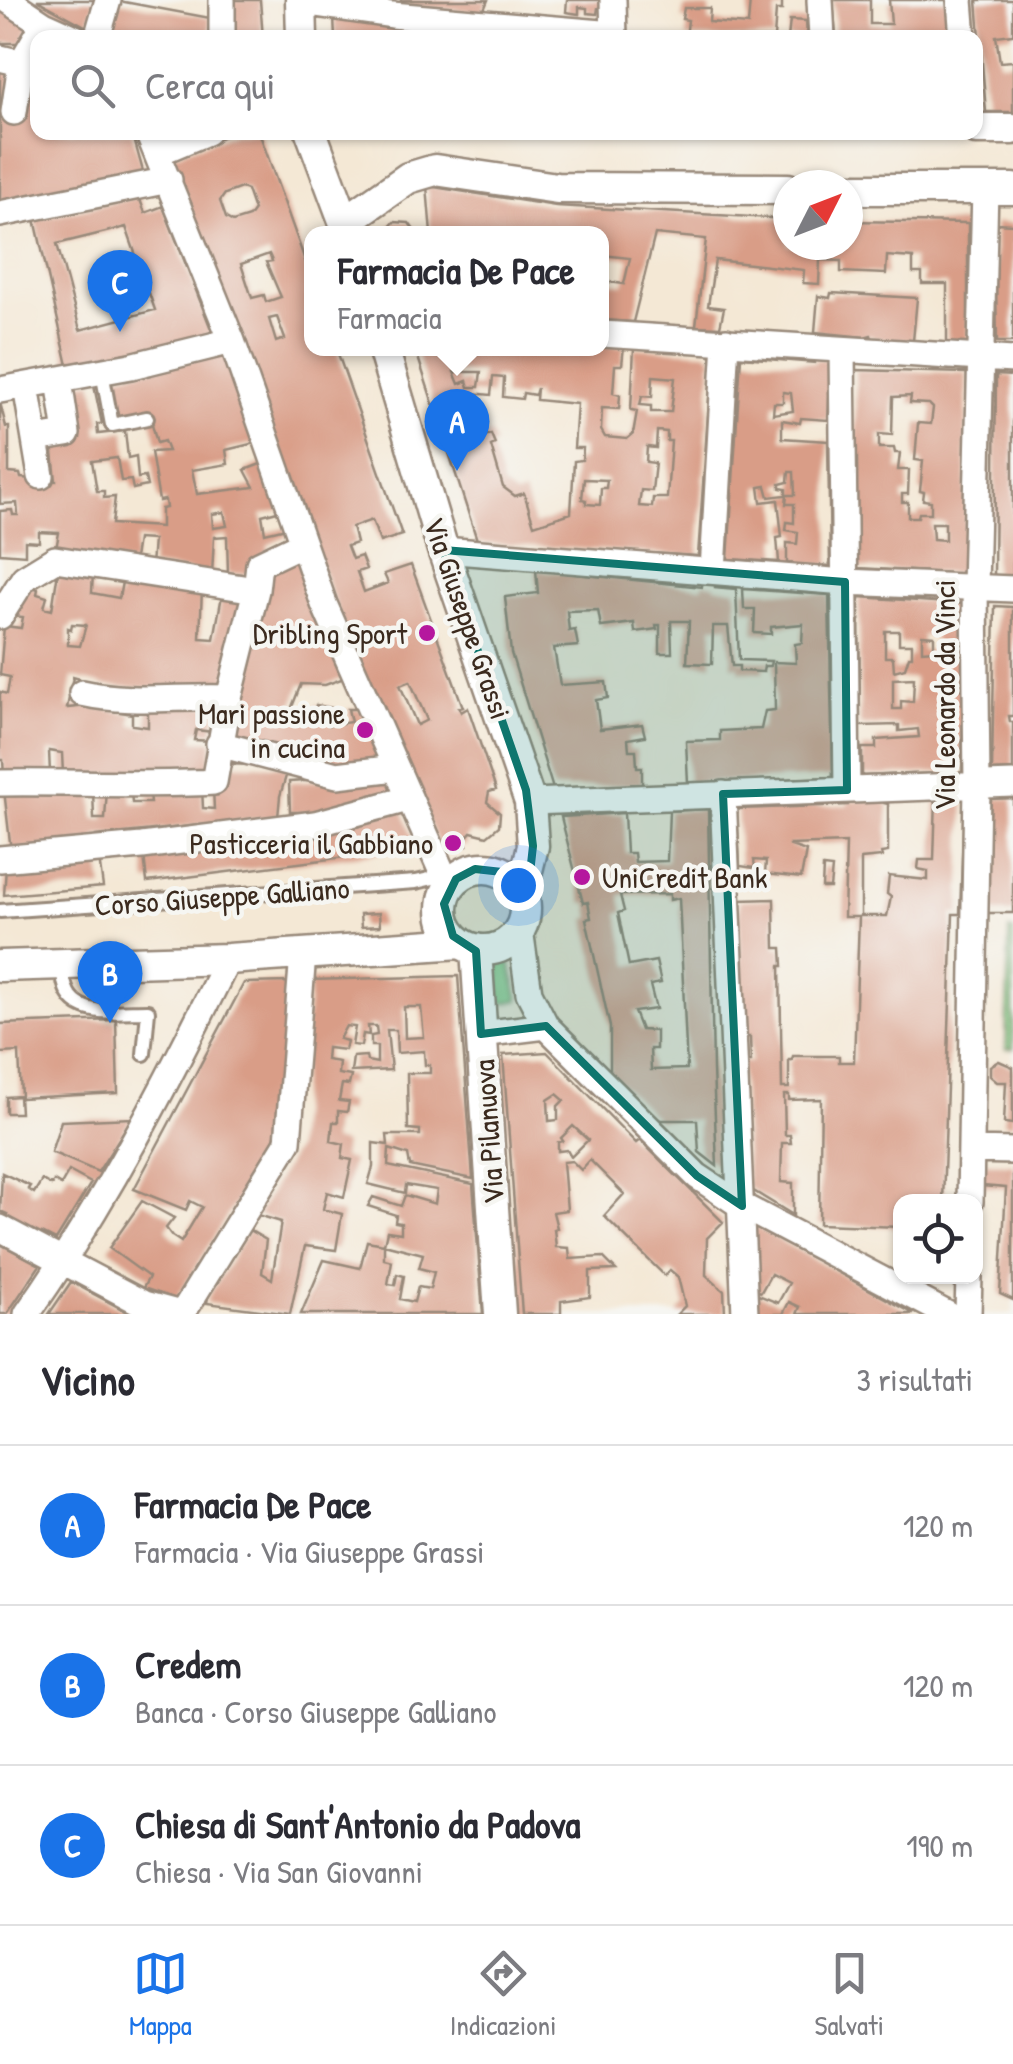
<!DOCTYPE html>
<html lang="it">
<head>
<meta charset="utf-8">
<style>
	:root { --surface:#fff; --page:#f2f2f3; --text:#2b2b33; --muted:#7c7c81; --line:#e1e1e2; --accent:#1a73e8 }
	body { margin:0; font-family:"Patrick Hand",sans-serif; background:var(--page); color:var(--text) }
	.controls { position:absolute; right:30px; bottom:30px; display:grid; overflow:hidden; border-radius:20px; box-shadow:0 2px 8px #0004 }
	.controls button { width:90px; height:90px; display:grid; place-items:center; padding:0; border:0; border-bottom:2px solid var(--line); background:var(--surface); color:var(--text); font:50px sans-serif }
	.compass { position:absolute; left:773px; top:170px; width:90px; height:90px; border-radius:50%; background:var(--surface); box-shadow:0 2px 8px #0004; rotate:48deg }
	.you { position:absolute; left:518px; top:885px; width:35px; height:35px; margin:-25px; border:8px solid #fff; border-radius:50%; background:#1a73e8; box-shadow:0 0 0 15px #1a73e833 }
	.badge { display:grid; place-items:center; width:65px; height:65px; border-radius:50%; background:var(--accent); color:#fff; font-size:32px; font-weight:700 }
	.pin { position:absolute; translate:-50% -82px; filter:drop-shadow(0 2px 5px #0008) }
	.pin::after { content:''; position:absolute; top:52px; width:35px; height:30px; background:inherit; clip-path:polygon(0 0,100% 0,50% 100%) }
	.popup { position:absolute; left:304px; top:226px; width:305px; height:130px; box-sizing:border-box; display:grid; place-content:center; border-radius:20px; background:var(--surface); filter:drop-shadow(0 2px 8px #0005); font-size:32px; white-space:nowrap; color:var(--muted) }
	.popup b { font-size:38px; color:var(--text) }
	.popup::after { content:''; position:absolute; left:50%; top:100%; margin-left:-20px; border:20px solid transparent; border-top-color:var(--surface) }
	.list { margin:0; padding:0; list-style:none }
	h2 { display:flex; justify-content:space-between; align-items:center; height:130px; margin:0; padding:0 40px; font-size:42px }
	h2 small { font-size:32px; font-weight:400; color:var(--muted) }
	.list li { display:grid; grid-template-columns:65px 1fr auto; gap:30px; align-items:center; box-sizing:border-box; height:160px; padding:0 40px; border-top:2px solid var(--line) }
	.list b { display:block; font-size:38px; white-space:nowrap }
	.list p { margin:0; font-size:32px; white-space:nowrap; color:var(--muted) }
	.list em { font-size:32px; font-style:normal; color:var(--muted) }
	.icon { flex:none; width:55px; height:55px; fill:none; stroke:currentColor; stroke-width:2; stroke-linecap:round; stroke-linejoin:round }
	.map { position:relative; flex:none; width:1013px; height:1314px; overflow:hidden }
	.search { position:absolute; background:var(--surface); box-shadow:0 2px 8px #0004; left:30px; right:30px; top:30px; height:110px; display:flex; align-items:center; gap:25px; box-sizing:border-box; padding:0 35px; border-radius:20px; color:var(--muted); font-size:38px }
	.sheet { height:610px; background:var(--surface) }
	nav { display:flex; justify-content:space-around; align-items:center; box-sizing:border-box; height:140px; border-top:2px solid var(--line); background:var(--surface); font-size:28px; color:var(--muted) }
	nav a { display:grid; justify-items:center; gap:5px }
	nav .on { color:var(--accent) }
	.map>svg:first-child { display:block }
</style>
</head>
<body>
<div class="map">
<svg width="1013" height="1314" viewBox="0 0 1013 1314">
	<rect width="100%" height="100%" fill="#f6f6f2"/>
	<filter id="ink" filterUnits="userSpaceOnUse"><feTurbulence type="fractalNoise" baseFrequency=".01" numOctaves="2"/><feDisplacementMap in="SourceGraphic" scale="20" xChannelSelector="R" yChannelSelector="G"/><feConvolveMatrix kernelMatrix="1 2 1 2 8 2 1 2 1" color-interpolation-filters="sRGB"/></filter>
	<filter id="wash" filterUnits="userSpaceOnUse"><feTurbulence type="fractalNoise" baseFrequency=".0048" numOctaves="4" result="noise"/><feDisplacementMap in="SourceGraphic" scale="40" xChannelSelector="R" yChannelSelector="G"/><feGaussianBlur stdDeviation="2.25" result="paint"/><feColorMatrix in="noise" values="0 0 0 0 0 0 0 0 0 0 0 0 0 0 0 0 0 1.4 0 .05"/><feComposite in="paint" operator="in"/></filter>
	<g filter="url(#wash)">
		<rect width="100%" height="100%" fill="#f4e8d5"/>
		<!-- green -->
		<path fill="#83c882" stroke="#5f7950" stroke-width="2.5" d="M1009,930L1013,931V1049H1006Z
			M503,960L510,962L519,1000L500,1004L498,964Z"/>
		<g id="blocks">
			<!-- building -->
			<path fill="#d99d87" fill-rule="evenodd" d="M37,0H95L87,27Z
				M228,0H260L263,38H229Z
				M401,0H488L483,12L401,5Z
				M567,0H602V7L598,8L597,14L587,13V8L579,7V14L566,12Z
				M750,0H782V10H776L774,38H686L688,20L682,19L684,8H710L709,22L748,25Z
				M833,0H870V24H891L889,0H947L951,38H836Z
				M977,0H1013V34L996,36L1000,62L1013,61V112H986Z
				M119,1L210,18V38H119L112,35Z
				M0,2L31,21L22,43H0Z
				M334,17L415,26L414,38H335Z
				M790,20L806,21L807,38H788Z
				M38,53V132H132L144,175L104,186L28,195L0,203V67L12,76L3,118H24L22,95Z
				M236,132H259L312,280V348H336L402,535L380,542L372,520L352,527L356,543L347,546L352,559L361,556L366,569L357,572L364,592L388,583L384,574L411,565L463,707L459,708L461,712L468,708L496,790L489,792L487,802L500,813L499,826L487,836L471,832L465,839L467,845L441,850L355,658L171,156ZM241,188L247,190L254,210L249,217L233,222L226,218L220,201L225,194ZM269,254L272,261L266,262L281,297L266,302L264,295L252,298L241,264ZM277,317L285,339L276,342L269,319ZM410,681L427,720L417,725L400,685Z
				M427,186L556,206L788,219V245H848V221L968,223V343H947V284H922V273H913V258L887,256L886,274L841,272V261L820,260L819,284L803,283L804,270L715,260L708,306L724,308L720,327L696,326L706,239L655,234L633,322L602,320V281L624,284L630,258L602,255V234H431Z
				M139,197L145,213L163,206L213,334L69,370L35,219ZM126,227L155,310L80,330L57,244Z
				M394,222L409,223L417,234H384Z
				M995,223L1013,224V342H997Z
				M831,293L917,298L913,341L872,338L871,335L864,337L815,332L818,296L830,298Z
				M602,345L624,346L622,365H615L613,393L620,395L619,409L602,408L601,430L605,437L627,439L633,434L637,411L631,410L634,348L707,352L712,357L698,556L478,543L415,348H602ZM454,372H481L479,387H469L467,381L459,384ZM653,376L675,378L671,412H651V406L640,405L642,396L652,397ZM493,377L504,378L503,397L522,399L523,393L535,395L537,388L536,400L577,404L574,448H583L582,460L574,461L571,513L534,525L524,493L515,496L503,487L491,446L495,444L491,434L480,437L467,398L472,396L471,393L491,395ZM657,431L667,432V441H671L667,498H653L652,507L639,506L641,490L652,491L655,463L646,462L647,447L656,448ZM584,479L607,480L606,488H601L600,505L586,504V500L582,499Z
				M226,353L259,442L226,450L228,464L192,470L197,494L254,487L245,470L266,462L281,510L262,515L265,533L286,528L287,536L268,545V550L247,574H228L227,536L214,537L212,574L151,566L153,540L137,539L133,565L55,554L59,533L39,532V542L25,541V555L0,553V511L12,510L13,515H18L17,503L0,504V402L6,427H9V473L20,474L21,478L56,481L52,443L71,385L93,381L102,424H97L98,434L125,431L128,458L136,456L138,478L145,477L147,486L133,489L131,480L121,481L117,458L92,461L97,491H104V498L115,497L112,524L161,527V509L166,508L165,500L159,501L151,452L168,451L164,441L157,443L149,412L118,418L109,377ZM224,512L227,526L213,528L212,514Z
				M741,357L815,363V359L831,360L828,420L801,418L800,423L782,420V438L828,441L830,566L787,563V543L797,544L798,532L786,530L787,522L794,523V504H786L787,495H795L794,472H789L788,482L780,484V488L786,489V495L769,497L766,486L759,487L761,502L778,500L782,537L777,538L779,562L728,559ZM783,392L791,393L793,411L773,414L774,403H783Z
				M855,370L967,373L965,574L858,568ZM911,396L910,403L929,404L933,408L931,424L918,423L915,460L923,461L920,491L924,492L923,500L931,501V513H919L918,517H908V502H902V494H908L909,470H898L900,453H895L894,448H879V434L892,435L893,397ZM932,523H945V540L933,539Z
				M996,375L1013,376V578L994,577Z
				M301,557L347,677L325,685L301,684L290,712L312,719L316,705L332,708L329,725L351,722L348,709H361L384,764L359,769L226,734L269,566Z
				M59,565L93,571L92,593L119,598L123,577L202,588L200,638L214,639L223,590L246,594L223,691L106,686L73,677L67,708L88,706L132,714V725L148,727V706H216L213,732L196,730L194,740L213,741L207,777L63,774L62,753L49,751L50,773L4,777L3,760H0V692L7,694L10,677L0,675L4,626L21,628L23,617L7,615L25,584L38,589L37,594L47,597L44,608L52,610ZM72,624L86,625L80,646L68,645V628L71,629Z
				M536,570L702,587L703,583L715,584V587L736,589L739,660L771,661L770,666H764L763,672L739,671V666H732L728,626H713L712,664L687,663L689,621H671L672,653H660V625H656L657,629L635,632L634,623L601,627L598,610L567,611L569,631L575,630L578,646L554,648L560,685L606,682L608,698L596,700L600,729L642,724L645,736L628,739L629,750H636L637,767H642V784L553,789L511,653L505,597L538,593Z
				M743,589L829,595L833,777L688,783L686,741L720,740V731L761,729L765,711L775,710L774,662L796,663L795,644L802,643L803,624L771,627V634L754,633L755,609H744Z
				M859,597L964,604L962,772L862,776V748H876V740L919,737L918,729L899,731V725L860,726ZM885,631H899V644H912V656H909L905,668L894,671L893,657H885ZM922,635L934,636V650L922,651ZM914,678L913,702L901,701V709H893V679Z
				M995,606L1013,607V716H1009L1010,722H1013V770L992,771Z
				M221,764L289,766L280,796L278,817L96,836V842L11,851L4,790L93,789L94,819H105L107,789L131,791L132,803H150L149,794L202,788L203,808L214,809L213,788Z
				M388,776L395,794L319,812H290L289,782Z
				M936,797L964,800L960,914H953L943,1202H900V1227L819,1224L821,1099L789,1100V1095H784L785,1135H790L791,1143H782L781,1182L793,1183V1215L747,1187L741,1062H751L750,1037H743L739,900L774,899L775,948H782L783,966H780L782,1088H789V1060H792L793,1056H839V1062H854L859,917H844L846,843L788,845L806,851L801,878L765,874L766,861L754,860L755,868L740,866L737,809L848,805V801L884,799V803L888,804V852L881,853L882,857L861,859V916H887L891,897L887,894L889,876L928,880V871L918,869L919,860H934Z
				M1013,798V913H984L991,799Z
				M402,809L417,848L147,882L144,855Z
				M708,809L713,1069L717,1166L699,1152L697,1120H658L610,1073V1027L586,919L591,918L588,902L583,903L561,817L624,813L626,853H634L635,862L667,861L669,811ZM670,894V900L679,898L687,1069L651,1070L650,1049H656V1031L641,1030L634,1012L656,1009L650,985L661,983L656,961L629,966L618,913L624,911L620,895Z
				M99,858L103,887L4,895L6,868Z
				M823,867L832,868L830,888H822Z
				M379,913L380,926L361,927L360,914Z
				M458,976L473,1179L410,1166L408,1155L389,1149L388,1166L473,1184L483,1314H301L324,1260L360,1268L367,1241L384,1244V1259L392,1261L388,1284L395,1285L397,1274L404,1276L400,1299L414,1302L418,1287L430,1289L434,1272L419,1268L423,1254L384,1244L387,1231L401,1233V1223L395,1222L396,1215L368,1206L373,1197L401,1206L405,1195L435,1204L437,1190L406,1185L405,1193L368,1184L373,1167V1143L388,1145L387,1135H420V1130L408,1129L407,1073H430V1065H425L424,1051L397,1053L396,1030H387L391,1070L351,1072L353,1057L366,1056L367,1061L377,1063V1046H371V1036L377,1035L376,1026H368L369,1035L363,1034L361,1046L352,1045L355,1027L346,1026L339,1039L347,1041L345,1050L327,1048L326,1060L339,1062L338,1074L351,1076L349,1085L342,1084L339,1101L349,1102L347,1112L338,1111V1122H333L331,1141L344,1144L342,1158L352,1160L344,1197L327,1192L323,1209L342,1214L336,1250L305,1246L290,1314L207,1303L208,1297L249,1230L266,1240L262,1273L272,1279L281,1222L258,1215L295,1149L310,980ZM404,1007H421L424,1037L405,1038Z
				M290,982L279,1125L274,1139L176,1299L143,1288L149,1277L109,1248L142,1201L174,1218L166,1228L172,1236L181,1242L202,1207L190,1201L186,1210L134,1189L244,983Z
				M116,1020L118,1093L21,1098L19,1052L0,1053V1024Z
				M547,1052L636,1143L640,1140L723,1222L707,1238L706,1275L724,1291L725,1314H677L685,1306L678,1277L670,1270L665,1276L604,1216L624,1194L590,1160L581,1170L572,1161L563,1162L567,1210L553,1212L557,1228L554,1229L556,1247L569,1248L570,1259L603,1257L616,1270L590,1271V1297L561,1301V1314H522L503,1055ZM557,1094L564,1100L558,1106V1120L549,1121L548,1100ZM573,1126L588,1140L571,1157L567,1150L558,1151V1142L563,1141L561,1138Z
				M999,1061L1013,1067V1124L1004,1123L1006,1082H997L990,1076V1066Z
				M19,1096L20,1113H6V1097Z
				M132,1118L98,1172L51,1152L61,1121Z
				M982,1163L1013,1164V1300L1000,1294L1006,1188L982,1186Z
				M69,1171L91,1183L56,1240L42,1233L40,1238L4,1218L7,1214L0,1211L2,1173L30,1186L28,1189L34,1193L42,1180L51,1185L54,1181L61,1185Z
				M753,1226L914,1314H797L800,1307L789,1302L783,1314H752L751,1292L778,1303L789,1283L771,1274L761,1292L751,1287Z
				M0,1244L40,1265L7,1314H0Z
				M71,1282L131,1314H49Z"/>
		</g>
	</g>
	<g filter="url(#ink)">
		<use href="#blocks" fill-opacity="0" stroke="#98897a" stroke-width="2.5"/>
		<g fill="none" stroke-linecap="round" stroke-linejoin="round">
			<!-- service casing -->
			<g stroke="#98897a" stroke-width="18">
				<path id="service" d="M102,372L112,425L147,418
					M0,911L416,882L442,876
					M63,967C62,1021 109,1011 148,1011L144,1054"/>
			</g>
			<!-- minor casing -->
			<g stroke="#98897a" stroke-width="30">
				<path id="minor" d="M8,0L44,24L75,38
					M613,0L614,38
					M820,0L822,38
					M960,0L963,38
					M301,2L392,15L614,34
					M97,38L108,0
					M222,38V0
					M0,58L21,63L44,24
					M14,112L21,63
					M148,132L232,341L324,604L449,888
					M157,153L207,132
					M0,214L169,180
					M602,334L1013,360
					M842,350L847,790
					M26,386L41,476
					M0,390L131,366L232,341
					M35,439L67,434L59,380
					M443,550L845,582L1013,589
					M713,571L726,341
					M0,616L24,578L55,559L256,590
					M82,693C131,704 179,696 229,698
					M219,744L337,775L396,768
					M0,783C72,782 143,786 214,782L229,698L256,590L259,564L301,544
					M723,794L745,1314
					M530,802L1013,784
					M0,859L142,846L315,824L408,799
					M520,929L529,993L546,1026L697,1176L742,1206L947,1314
					M481,1034L546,1026
					M971,1150L1013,1151
					M970,1202L977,786L975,586L985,189
					M0,1228L144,1304L181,1314
					M27,1314C105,1203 168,1081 228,959
					M182,1314L288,1142L303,954
					M968,1314L969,1276"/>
			</g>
			<!-- tertiary casing -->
			<g stroke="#98897a" stroke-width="35">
				<path id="tertiary" d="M301,0L302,38
					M976,129H1013
					M311,132L349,234
					M848,189H1013
					M345,222L408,178L435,170L557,188L788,189
					M383,348L443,550L530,802L533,846L522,891
					M443 909a41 41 0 1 1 82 0a41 41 0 1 1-82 0Z
					M476,949L500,1314
					M0,966L228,959L461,943"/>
			</g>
			<!-- service -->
			<use href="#service" stroke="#fff" stroke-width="12"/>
			<!-- minor -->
			<use href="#minor" stroke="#fff" stroke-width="25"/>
			<!-- tertiary -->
			<use href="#tertiary" stroke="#fff" stroke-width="30"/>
		</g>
	</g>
	<!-- marked area -->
	<path fill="#0f766e" fill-opacity="0.2" stroke="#0f766e" stroke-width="8" stroke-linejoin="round" d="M443,550L845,582L847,790L723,794L742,1206L697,1176L546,1026L481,1034L476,951L453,936L444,904L456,879L475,869L502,872L528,891L533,846L526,790Z"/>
	<!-- markers -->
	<g fill="#b5179e" stroke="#f6f6f2" stroke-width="4">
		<circle cx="427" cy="633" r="10"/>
		<circle cx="365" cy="730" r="10"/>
		<circle cx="453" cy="843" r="10"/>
		<circle cx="582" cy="877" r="10"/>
	</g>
	<g text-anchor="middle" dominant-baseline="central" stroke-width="9" stroke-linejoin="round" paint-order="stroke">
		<!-- street labels -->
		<g font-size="30" fill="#3b2a1e" stroke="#f6f6f2">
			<text transform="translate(468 618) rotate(71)">Via Giuseppe Grassi</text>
			<text transform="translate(944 695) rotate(-90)">Via Leonardo da Vinci</text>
			<text transform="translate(222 896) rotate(-4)">Corso Giuseppe Galliano</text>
			<text transform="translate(488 1132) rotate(-94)">Via Pilanuova</text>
		</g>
		<!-- poi labels -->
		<g font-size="30" fill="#3b2a1e" stroke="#f6f6f2" text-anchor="end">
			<text x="407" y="633">Dribling Sport</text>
			<text x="345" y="713">Mari passione<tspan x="345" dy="34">in cucina</tspan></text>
			<text x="433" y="843">Pasticceria il Gabbiano</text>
			<text x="602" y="877" text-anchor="start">UniCredit Bank</text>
		</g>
	</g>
</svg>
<div class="controls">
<button><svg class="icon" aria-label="locate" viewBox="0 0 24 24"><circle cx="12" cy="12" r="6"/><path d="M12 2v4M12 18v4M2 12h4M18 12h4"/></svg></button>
</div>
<svg class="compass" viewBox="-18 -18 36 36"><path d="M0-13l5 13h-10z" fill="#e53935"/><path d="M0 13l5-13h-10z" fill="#7c7c81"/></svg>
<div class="you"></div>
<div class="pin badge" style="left:457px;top:471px">A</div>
<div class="popup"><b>Farmacia De Pace</b>Farmacia</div>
<div class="pin badge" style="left:110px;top:1023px">B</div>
<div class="pin badge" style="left:120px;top:332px">C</div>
<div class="search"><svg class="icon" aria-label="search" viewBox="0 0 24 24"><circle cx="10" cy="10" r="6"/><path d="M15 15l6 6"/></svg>Cerca qui</div>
</div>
<section class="sheet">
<h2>Vicino<small>3 risultati</small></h2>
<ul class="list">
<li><span class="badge">A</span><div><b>Farmacia De Pace</b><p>Farmacia · Via Giuseppe Grassi</p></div><em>120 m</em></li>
<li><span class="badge">B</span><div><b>Credem</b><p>Banca · Corso Giuseppe Galliano</p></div><em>120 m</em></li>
<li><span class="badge">C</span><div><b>Chiesa di Sant'Antonio da Padova</b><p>Chiesa · Via San Giovanni</p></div><em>190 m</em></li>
</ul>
</section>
<nav>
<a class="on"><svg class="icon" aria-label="map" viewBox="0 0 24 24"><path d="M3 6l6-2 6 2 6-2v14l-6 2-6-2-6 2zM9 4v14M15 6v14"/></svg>Mappa</a>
<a><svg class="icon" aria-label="directions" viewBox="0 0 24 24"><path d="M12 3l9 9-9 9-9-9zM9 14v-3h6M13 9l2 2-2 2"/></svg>Indicazioni</a>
<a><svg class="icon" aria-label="saved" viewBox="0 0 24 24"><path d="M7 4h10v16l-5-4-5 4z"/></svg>Salvati</a>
</nav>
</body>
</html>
